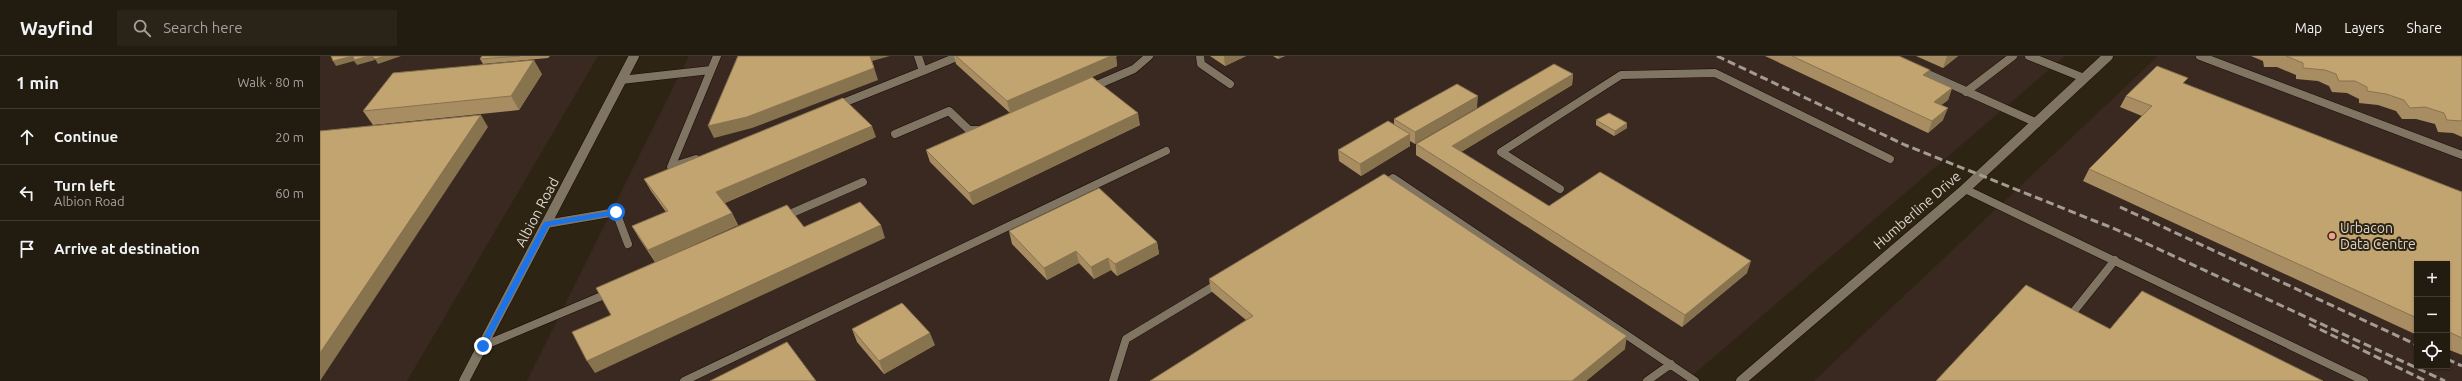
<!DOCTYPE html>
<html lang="en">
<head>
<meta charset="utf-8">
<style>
	:root { --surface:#221b0f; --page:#2a2418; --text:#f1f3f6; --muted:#a2a19e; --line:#3f392f }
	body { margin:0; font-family:Ubuntu,sans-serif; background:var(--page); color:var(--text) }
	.controls { position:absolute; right:12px; bottom:12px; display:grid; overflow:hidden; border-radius:0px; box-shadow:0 1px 3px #0004 }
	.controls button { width:36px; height:36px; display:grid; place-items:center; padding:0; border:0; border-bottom:1px solid var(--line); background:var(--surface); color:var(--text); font:20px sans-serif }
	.stop { position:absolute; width:12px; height:12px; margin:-9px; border:3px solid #1a73e8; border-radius:50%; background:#fff }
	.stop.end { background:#1a73e8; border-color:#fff; box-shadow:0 1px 4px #0008 }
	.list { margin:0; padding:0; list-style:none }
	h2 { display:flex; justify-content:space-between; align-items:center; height:52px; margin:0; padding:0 16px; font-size:17px }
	h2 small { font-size:13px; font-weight:400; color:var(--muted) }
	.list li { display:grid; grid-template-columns:26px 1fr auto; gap:12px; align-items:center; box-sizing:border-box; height:56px; padding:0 16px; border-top:1px solid var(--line) }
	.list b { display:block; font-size:15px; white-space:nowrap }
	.list p { margin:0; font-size:13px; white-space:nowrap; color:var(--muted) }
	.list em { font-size:13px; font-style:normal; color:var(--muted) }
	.icon { flex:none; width:22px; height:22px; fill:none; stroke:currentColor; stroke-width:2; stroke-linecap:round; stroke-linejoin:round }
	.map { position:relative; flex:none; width:2142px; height:325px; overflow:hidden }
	header { display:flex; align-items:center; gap:24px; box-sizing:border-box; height:56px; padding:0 20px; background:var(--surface); border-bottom:1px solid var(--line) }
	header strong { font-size:19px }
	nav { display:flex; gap:22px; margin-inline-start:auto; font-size:14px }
	.search { width:280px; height:36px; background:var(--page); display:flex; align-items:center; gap:10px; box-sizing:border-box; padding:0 14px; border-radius:0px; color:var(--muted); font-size:15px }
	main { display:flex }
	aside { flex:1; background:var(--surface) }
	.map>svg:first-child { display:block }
</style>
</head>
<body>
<header>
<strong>Wayfind</strong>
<div class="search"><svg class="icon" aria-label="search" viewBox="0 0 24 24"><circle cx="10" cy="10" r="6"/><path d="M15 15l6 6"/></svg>Search here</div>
<nav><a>Map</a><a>Layers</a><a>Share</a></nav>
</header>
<main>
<aside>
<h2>1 min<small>Walk · 80 m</small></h2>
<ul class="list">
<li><svg class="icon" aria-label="ahead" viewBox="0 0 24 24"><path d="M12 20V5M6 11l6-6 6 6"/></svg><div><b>Continue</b></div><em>20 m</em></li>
<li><svg class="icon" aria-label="left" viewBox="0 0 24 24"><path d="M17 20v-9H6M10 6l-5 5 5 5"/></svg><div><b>Turn left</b><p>Albion Road</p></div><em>60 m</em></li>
<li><svg class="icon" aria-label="arrive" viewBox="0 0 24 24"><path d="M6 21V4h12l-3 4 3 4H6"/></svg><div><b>Arrive at destination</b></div></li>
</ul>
</aside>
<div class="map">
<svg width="2142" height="325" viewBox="0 0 2142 325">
	<rect width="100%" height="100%" fill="#2e2414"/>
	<!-- industrial -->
	<path fill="#3a2921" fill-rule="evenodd" d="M0,0H278L87,325H0Z
		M369,0H1745L1366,325H207Z
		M1838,0H2142V325H1494ZM2097,208H2127V310H2097Z"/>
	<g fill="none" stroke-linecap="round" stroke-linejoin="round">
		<!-- service casing -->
		<g stroke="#160d01" stroke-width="9">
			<path id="service" d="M880,0L881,8L910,28
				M1709,0L1764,22
				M1880,0L2142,99
				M1599,14L1717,67
				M603,15L639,0
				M301,24L391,14
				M770,32L814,13L829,0
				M1646,36L1693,0
				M518,49L603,15L598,0
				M575,78L629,55L649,74H661
				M376,103L351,111L397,0
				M1063,129L1073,122L1375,325
				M1240,133L1181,96L1301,19L1395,17L1570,103
				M1645,133L2044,325
				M463,161L543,126
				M226,168L296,156L308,188
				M1751,259L1795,204
				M163,290L289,237
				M364,325L846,95
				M793,325L806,283L899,227
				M1327,325L1351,308"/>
		</g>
		<!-- tertiary casing -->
		<g stroke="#160d01" stroke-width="11">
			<path id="tertiary" d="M1421,325L1645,133L1788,0"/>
		</g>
		<!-- secondary casing -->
		<g stroke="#160d01" stroke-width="11">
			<path id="secondary" d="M144,325L314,0"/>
		</g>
		<!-- service -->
		<use href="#service" stroke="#807563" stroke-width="8"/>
		<!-- tertiary -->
		<use href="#tertiary" stroke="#807563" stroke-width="10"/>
		<!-- secondary -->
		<use href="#secondary" stroke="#807563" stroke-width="10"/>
		<!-- rail -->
		<path stroke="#a39c90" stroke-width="3" stroke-dasharray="8 4" stroke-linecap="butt" d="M1397,0L1585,89L1795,173L2125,325
			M1800,151L2097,289
			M1989,268L2106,325
			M2127,303L2142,310"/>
	</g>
	<!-- wall -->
	<path fill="#a78d61" d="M162,0H230L228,2L163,8L160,3Z
		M634,0H797L796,1L797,10L772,21L820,69L653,149L610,106L606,94L744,33L690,57L636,8Z
		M890,0H926L905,10Z
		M953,0H965L958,3Z
		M1445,0H1579L1608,21L1632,32L1628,44L1621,49L1623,64L1608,77Z
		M1596,0H1638L1623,12Z
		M1931,0H2142V81L2133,77L2118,76L2115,68L2096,63H2082L2076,55L2058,49L2039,47V43L2027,37L2012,36L2009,30L1998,25L1976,23V19L1957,11H1944L1943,5Z
		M222,18L199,54L53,69L43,55Z
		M1253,18L1252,29L1141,96L1229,150L1427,217L1362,271L1096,99V88Z
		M1137,28L1095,88L1090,85V90L1041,120L1019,105L1018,94L1074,69V63Z
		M1865,28L2142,136V299L2127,293V208H2097V279L1763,125L1769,113L1822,60L1800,51L1806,40Z
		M1276,64L1307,67V72L1294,80L1276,69Z
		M556,81L405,147L412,157L418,169L335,206L319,182L312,170L346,156L331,135L324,123Z
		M689,175L837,186L839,198L797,220L791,214L774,223L759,207L727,224L692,188Z
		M889,223L1305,293L1266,325H830L926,264L891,235Z
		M532,273L615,289L564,318L537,286Z"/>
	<!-- shaded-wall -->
	<path fill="#88734f" d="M33,0H52L55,4L37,9L34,5L16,10L13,5Z
		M65,0H81L58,8L55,3Z
		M550,0H570L552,5L558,24L432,72L394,82L388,70Z
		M788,0H797L796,1L797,10L690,57L687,45Z
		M904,0H926L905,10Z
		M958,0H965L958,3Z
		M1627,0H1638L1623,12Z
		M214,4L222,18L199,54L191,40Z
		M1610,14L1606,25L1603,19Z
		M1253,18L1252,29L1131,102L1132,90Z
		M1632,32L1628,44L1610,58L1614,46Z
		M1158,40L1157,52L1095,88V76Z
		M1628,52L1623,64L1608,77L1612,65Z
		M818,57L820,69L653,149L649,137Z
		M161,59L168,71L0,325V297Z
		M1307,67V72L1294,80L1295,75Z
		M552,70L556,81L402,148L396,136Z
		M1090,78V90L1041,120L1040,108Z
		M412,157L418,169L335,206L328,194Z
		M561,169L565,182L275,317L267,305Z
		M837,186L839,198L797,220L795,208Z
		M756,195L759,207L727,224L724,212Z
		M788,202L791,214L774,223L771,211Z
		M1431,205L1427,217L1362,271L1365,259Z
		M610,277L615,289L564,318L559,305Z
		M1307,280L1305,293L1266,325H1252Z"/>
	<!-- building -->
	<path fill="#c2a471" stroke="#88734f" d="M11,0H33L13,5Z
		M33,0H49L34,4Z
		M52,0H65L55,3Z
		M162,0H200L160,3Z
		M418,0H550L554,12L427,61L388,70Z
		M636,0H791L687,45Z
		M1472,0H1579L1610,14L1603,19L1632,32L1614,46L1628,52L1612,65Z
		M1966,0H2142V65L2127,64L2124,57L2105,51L2090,52L2084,44L2066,38L2047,35V31L2035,25H2019L2016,18L2005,14L1983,12V7Z
		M214,4L191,40L43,55L73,17Z
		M1234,8L1253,18L1132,90L1229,150L1280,116L1431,205L1365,259L1096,88Z
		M1837,10L1868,22L1863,27L2142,136V282L2127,275V208H2097V262L1769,113L1832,50L1806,40Z
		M772,21L818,57L649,137L606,94Z
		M1137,28L1158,40L1095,76L1074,63Z
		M523,42L552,70L396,136L412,157L328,194L312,170L348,155L324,123Z
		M1289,57L1307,67L1295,75L1276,64Z
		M161,59L0,297V75Z
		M1068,65L1090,78L1040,108L1018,94Z
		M1064,118L1307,280L1252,325H830L933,260L889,223Z
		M779,132L837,186L795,208L788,202L771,211L756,195L724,212L689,175Z
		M540,146L561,169L267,305L252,276L291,259L276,232L467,149L484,171Z
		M1706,229L1790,273L1822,235L2003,325H1616Z
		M582,247L610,277L559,305L532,273Z
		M467,286L496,325H390Z"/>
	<!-- route -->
	<path fill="#1a73e8" d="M296,154L299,158L229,170L165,292H160L159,290L224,166Z"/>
	<!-- markers -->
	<circle fill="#f49e88" stroke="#2e2414" stroke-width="1.5" cx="2012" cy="180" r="4"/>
	<g text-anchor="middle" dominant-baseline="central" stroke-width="4" stroke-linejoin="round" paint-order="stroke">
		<!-- street labels -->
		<g font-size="14" fill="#dbd5cb" stroke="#2e2414">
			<text transform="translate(1597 154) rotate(-41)">Humberline Drive</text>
			<text transform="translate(217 156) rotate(-62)">Albion Road</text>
		</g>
		<!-- poi labels -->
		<g font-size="14" fill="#dbd5cb" stroke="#2e2414" text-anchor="start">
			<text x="2020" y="172">Urbacon<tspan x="2020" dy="16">Data Centre</tspan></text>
		</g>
	</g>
</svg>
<div class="controls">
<button>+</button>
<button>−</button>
<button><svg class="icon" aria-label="locate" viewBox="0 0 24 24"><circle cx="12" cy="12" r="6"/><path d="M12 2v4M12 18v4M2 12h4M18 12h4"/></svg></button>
</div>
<div class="stop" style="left:296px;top:156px"></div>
<div class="stop end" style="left:163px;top:290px"></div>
</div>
</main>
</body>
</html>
